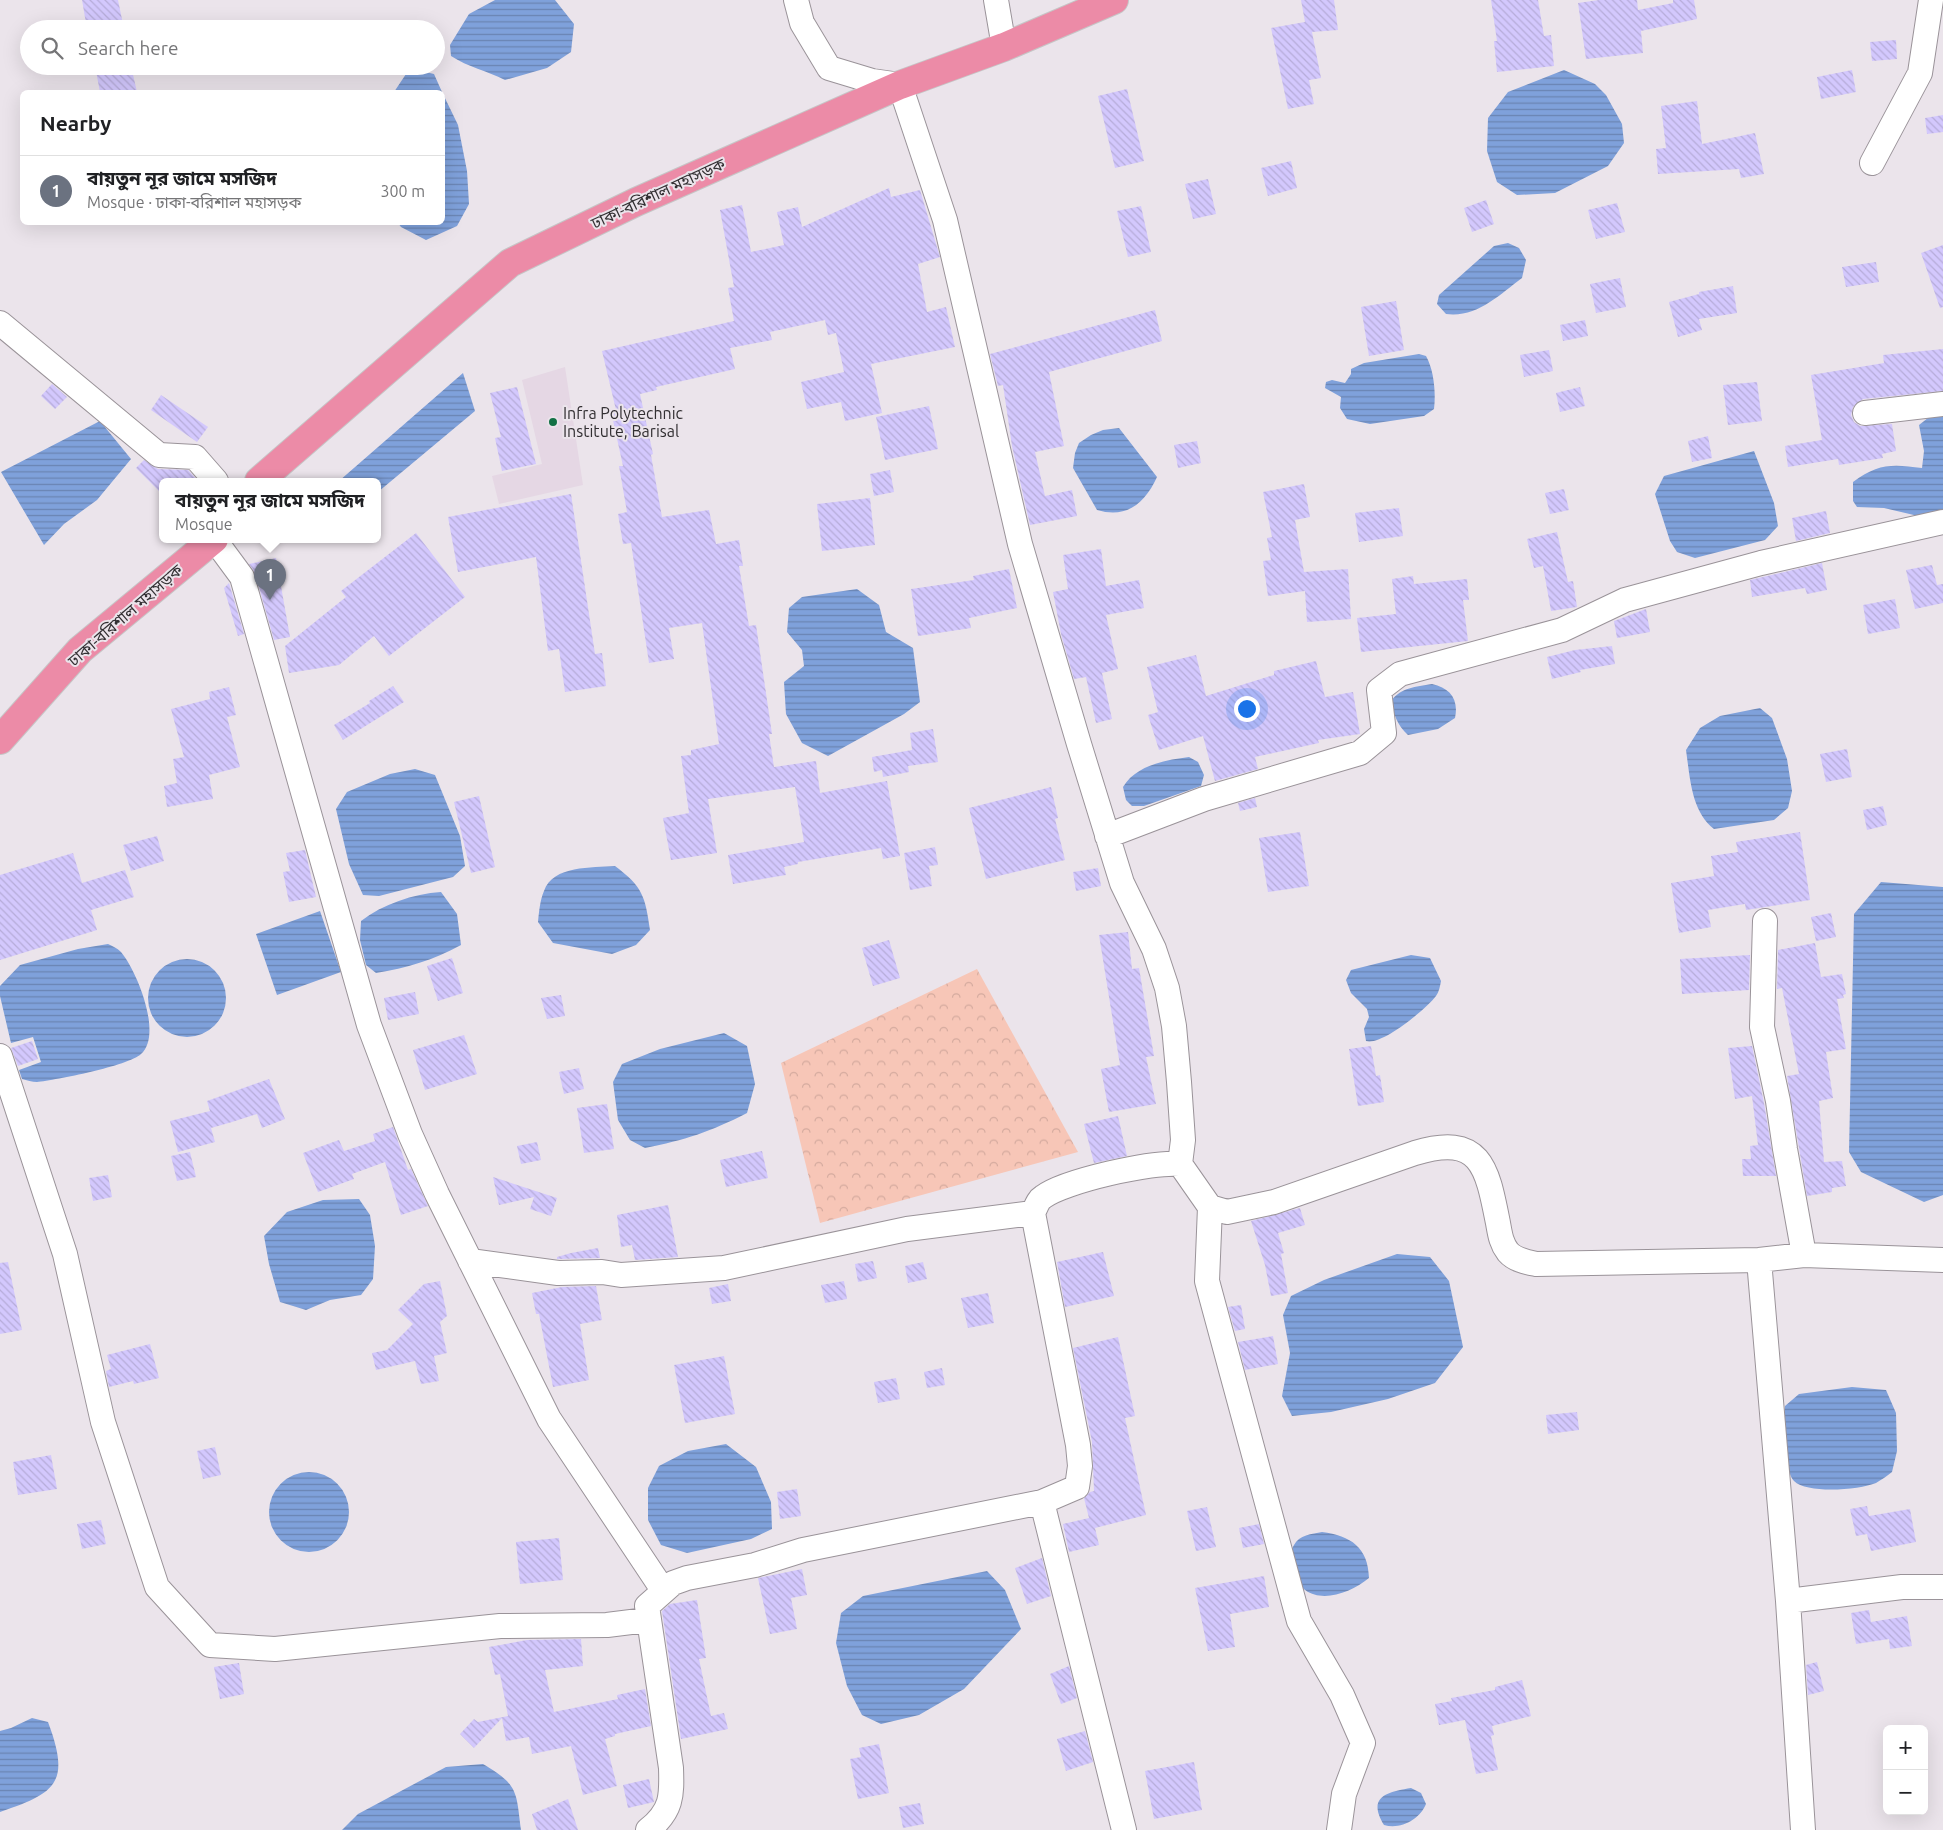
<!DOCTYPE html>
<html lang="en">
<head>
<meta charset="utf-8">
<style>
	:root { --surface:#fff; --page:#f2f2f2; --text:#202124; --muted:#757577; --line:#e0e0e0; --accent:#127045 }
	body { margin:0; font-family:Ubuntu,"Noto Sans Bengali",sans-serif; background:var(--page); color:var(--text) }
	.controls { position:absolute; right:15px; bottom:15px; display:grid; overflow:hidden; border-radius:8px; box-shadow:0 5px 20px #0002 }
	.controls button { width:45px; height:45px; display:grid; place-items:center; padding:0; border:0; border-bottom:1px solid var(--line); background:var(--surface); color:var(--text); font:25px sans-serif }
	.you { position:absolute; left:1246px; top:708px; width:18px; height:18px; margin:-12px; border:4px solid #fff; border-radius:50%; background:#1a73e8; box-shadow:0 0 0 8px #1a73e833 }
	.badge { display:grid; place-items:center; width:32px; height:32px; border-radius:50%; background:var(--accent); color:#fff; font-size:16px; font-weight:700 }
	.pin { position:absolute; translate:-50% -41px; filter:drop-shadow(0 1px 2px #0008) }
	.pin::after { content:''; position:absolute; top:26px; width:18px; height:15px; background:inherit; clip-path:polygon(0 0,100% 0,50% 100%) }
	.popup { position:absolute; left:159px; top:478px; width:222px; height:65px; box-sizing:border-box; display:grid; place-content:center; border-radius:8px; background:var(--surface); filter:drop-shadow(0 1px 4px #0005); font-size:16px; white-space:nowrap; color:var(--muted) }
	.popup b { font-size:19px; color:var(--text) }
	.popup::after { content:''; position:absolute; left:50%; top:100%; margin-left:-10px; border:10px solid transparent; border-top-color:var(--surface) }
	.list { margin:0; padding:0; list-style:none }
	h2 { display:flex; justify-content:space-between; align-items:center; height:65px; margin:0; padding:0 20px; font-size:21px }
	h2 small { font-size:16px; font-weight:400; color:var(--muted) }
	.list li { display:grid; grid-template-columns:32px 1fr auto; gap:15px; align-items:center; box-sizing:border-box; height:70px; padding:0 20px; border-top:1px solid var(--line) }
	.list b { display:block; font-size:19px; white-space:nowrap }
	.list p { margin:0; font-size:16px; white-space:nowrap; color:var(--muted) }
	.list em { font-size:16px; font-style:normal; color:var(--muted) }
	.icon { flex:none; width:28px; height:28px; fill:none; stroke:currentColor; stroke-width:2; stroke-linecap:round; stroke-linejoin:round }
	.map { position:relative; flex:none; width:1943px; height:1830px; overflow:hidden }
	.search { position:absolute; background:var(--surface); box-shadow:0 5px 20px #0002; left:20px; top:20px; width:425px; height:55px; display:flex; align-items:center; gap:12px; box-sizing:border-box; padding:0 18px; border-radius:28px; color:var(--muted); font-size:19px }
	.panel { position:absolute; background:var(--surface); box-shadow:0 5px 20px #0002; left:20px; top:90px; width:425px; height:135px; border-radius:8px }
	.map>svg:first-child { display:block }
</style>
</head>
<body>
<div class="map">
<svg width="1943" height="1830" viewBox="0 0 1943 1830">
	<defs>
		<pattern id="park-crowns" width="20" height="18" patternUnits="userSpaceOnUse" patternTransform="scale(1.25)"><rect width="20" height="18" fill="#f7c6b7"/><path d="M2 6a3 3 0 1 1 6 0M12 15a3 3 0 1 1 6 0" fill="none" stroke="#d4aa9e"/></pattern>
		<pattern id="water-rules" width="6" height="5" patternUnits="userSpaceOnUse" patternTransform="scale(1.25)"><rect width="6" height="5" fill="#7fa1db"/><path d="M0 2.5h6" fill="none" stroke="#6984b2"/></pattern>
		<pattern id="building-back-hatch" width="6" height="6" patternUnits="userSpaceOnUse" patternTransform="scale(1.25)"><rect width="6" height="6" fill="#d3c8fd"/><path d="M-1 5l2 2M0 0l6 6M5-1l2 2" fill="none" stroke="#b6acd9"/></pattern>
	</defs>
	<rect width="100%" height="100%" fill="#ebe4eb"/>
	<!-- built -->
	<path fill="#e5d7e4" d="M565,367L583,485L499,504L492,476L542,464L522,380Z"/>
	<!-- park -->
	<path fill="url(#park-crowns)" d="M977,969L1078,1152L820,1223L781,1063Z"/>
	<!-- water -->
	<path fill="url(#water-rules)" d="M495,0H555L574,24L571,52L547,68L505,80C487,71 468,67 451,56L450,45L469,14Z
		M1564,70L1595,84L1606,95L1622,124L1624,143L1608,166L1555,193L1517,195L1497,182L1487,151L1488,118L1508,92Z
		M421,71L434,74L442,92H394L406,74Z
		M443,94L458,125L467,171L469,204L457,226L426,240L401,227L398,223L442,222Z
		M1508,243L1519,248L1526,260L1522,278C1499,295 1477,318 1446,314L1437,304L1439,295L1494,246Z
		M1419,354L1426,356C1434,370 1436,393 1434,409L1424,416L1370,424L1347,419L1340,408L1341,397L1325,388L1326,382L1332,380L1345,383L1351,374V369L1364,363Z
		M463,373L475,411L378,492V481H339Z
		M1943,412V513L1931,519L1884,508L1857,507L1853,501V482C1878,463 1893,464 1922,468L1924,451L1919,425L1933,414Z
		M100,421L131,459L97,500L64,524L44,545L1,472Z
		M1119,428L1157,477C1145,503 1127,519 1097,510L1073,468L1075,453L1079,443L1091,435L1103,430Z
		M1754,451L1774,503L1778,526L1765,540L1695,558L1677,552L1670,541L1655,494L1664,476Z
		M857,589L879,605L886,632L913,648L920,702L904,714L828,756L802,743L786,714L784,682L804,666L802,650L787,632L789,608L802,597Z
		M1432,684C1450,688 1459,699 1455,718L1438,729L1408,735C1397,725 1394,715 1391,701C1402,687 1415,687 1432,684Z
		M1760,708L1772,718L1787,759L1792,791L1788,808L1774,820L1714,829C1691,811 1690,777 1686,750L1700,728L1720,716Z
		M1189,757L1198,762L1204,775L1201,786L1144,806H1132L1126,800L1123,787C1136,765 1166,760 1189,757Z
		M415,769L435,775L460,836L465,866L453,877L379,896L363,895L349,864L336,809L347,792L390,774Z
		M615,866C643,887 645,896 650,930L636,945L612,954L553,943L538,922C539,912 540,900 544,891C553,865 592,868 615,866Z
		M1881,882L1943,887V1195L1924,1202L1861,1172L1849,1152L1854,914Z
		M441,892L457,914L461,945C434,960 406,968 376,973L366,965L360,940L361,921C383,904 413,894 441,892Z
		M320,911L341,972L277,995L256,934Z
		M108,944C112,946 117,948 121,952C137,971 163,1035 141,1054C128,1066 56,1080 37,1082C32,1082 27,1080 22,1079L19,1070L41,1062L33,1037L11,1043L0,996V986L20,965L78,949Z
		M1411,955L1430,958L1441,981C1440,986 1439,992 1436,996C1426,1009 1382,1046 1366,1041L1364,1029L1369,1017L1367,1009L1351,993L1346,980L1351,970Z
		M148 998a39 39 0 1 1 78 0a39 39 0 1 1-78 0Z
		M724,1033L747,1046L755,1084L747,1113C710,1132 685,1140 645,1148L630,1140L618,1120L613,1082L622,1064L660,1049Z
		M359,1199L370,1215L375,1246L373,1279L361,1295L330,1300L306,1310L280,1302L269,1264L264,1236L287,1212L323,1200Z
		M1397,1254L1430,1257L1449,1281L1463,1347L1435,1383L1388,1399L1331,1412L1292,1416L1282,1396L1290,1353L1283,1315L1291,1296L1324,1280Z
		M1852,1387L1886,1390L1896,1413L1897,1451L1892,1472C1887,1476 1881,1480 1876,1483C1859,1490 1807,1494 1794,1481C1784,1471 1783,1421 1785,1406L1799,1394Z
		M726,1444L756,1467L771,1502L772,1529L751,1539L687,1553L661,1545L648,1520V1488L659,1466L688,1451Z
		M269 1512a40 40 0 1 1 80 0a40 40 0 1 1-80 0Z
		M1322,1532C1351,1536 1368,1547 1369,1578C1346,1597 1304,1609 1293,1571C1290,1562 1289,1553 1294,1545C1299,1535 1312,1534 1322,1532Z
		M987,1571L1005,1590L1021,1629L964,1689L919,1715L881,1724L862,1715L847,1686L836,1643L841,1613L863,1596Z
		M32,1718L48,1722C71,1783 56,1793 0,1812V1731L11,1728Z
		M483,1764C519,1785 516,1792 521,1830H342L358,1814L446,1767Z
		M1411,1788L1421,1793L1426,1804C1420,1819 1401,1830 1384,1825C1367,1797 1386,1792 1411,1788Z"/>
	<!-- building -->
	<path fill="url(#building-back-hatch)" d="M82,0H118L124,29H87Z
		M1301,0H1334L1338,30L1312,32L1321,78L1309,80L1314,104L1288,109L1271,28L1305,22Z
		M1491,0H1538L1544,36L1551,35L1554,66L1497,72L1494,41H1497Z
		M1599,0H1637L1638,10L1673,3V0H1694L1697,19L1641,31L1643,53L1586,59L1578,3Z
		M1896,40L1897,59L1872,61L1870,42Z
		M95,66H131L137,92H100Z
		M1852,70L1856,92L1821,99L1817,77Z
		M1127,89L1144,161L1115,168L1098,96Z
		M1697,101L1702,144L1755,133L1764,174L1741,178L1739,169L1658,174L1656,149L1666,148L1661,106Z
		M1943,115V132L1927,134L1925,118Z
		M1291,161L1297,188L1268,196L1261,168Z
		M1208,179L1216,214L1193,219L1185,184Z
		M889,188L891,197L920,190L940,257L918,264L927,312L946,307L955,347L871,364L882,413L845,421L841,402L807,409L801,382L844,372L836,333L828,335L825,320L770,332L772,340L730,348L735,369L656,387L657,390L640,394L653,454L651,455L662,517L709,510L716,544L739,540L743,566H739L749,626L756,625L772,734H769L774,767L816,761L820,793L887,781L900,856L883,859L881,848L798,862V864L784,867L786,875L733,884L728,855L804,842L795,787L708,799L717,853L671,860L663,818L689,813L681,756L691,755V750L719,744L702,623L669,628L674,659L649,663L631,543L623,544L618,514L627,512L619,466H623L611,411L616,410L602,351L734,321L728,288L734,287L720,210L742,205L751,252L784,245L777,212L798,207L802,227Z
		M1486,200L1494,224L1472,232L1464,208Z
		M1617,203L1625,232L1596,239L1588,210Z
		M1141,206L1151,252L1128,257L1117,211Z
		M1943,245V307L1940,308L1921,253Z
		M1876,262L1879,282L1846,287L1842,267Z
		M1620,278L1626,307L1596,313L1590,284Z
		M1733,286L1737,313L1699,319L1702,330L1678,337L1669,302L1699,294V292Z
		M1396,301L1404,350L1369,356L1361,307Z
		M1155,310L1162,341L1049,372L1064,446L1035,452L1045,496L1072,490L1077,516L1030,525L1012,446L1003,385L998,386L990,354Z
		M1585,320L1588,336L1563,341L1560,325Z
		M1943,349V391L1863,399L1853,407L1851,415L1854,422L1860,426L1892,424L1896,451L1882,454L1883,458L1839,465L1838,459L1788,467L1785,446L1822,440L1811,375L1884,363L1883,355Z
		M1549,350L1553,371L1524,377L1520,355Z
		M1757,382L1762,421L1728,425L1723,385Z
		M52,384L67,397L55,409L41,396Z
		M517,387L536,464L502,471L495,438L501,437L490,393Z
		M1580,387L1585,406L1560,412L1556,393Z
		M161,395L208,427L197,442L151,410Z
		M929,406L938,449L885,460L876,417Z
		M1708,436L1712,458L1692,462L1688,441Z
		M1197,441L1201,463L1178,468L1174,445Z
		M144,460L158,469L188,470L198,481H162V494L136,468Z
		M890,470L894,492L874,496L870,474Z
		M1304,484L1310,517L1295,520L1304,572L1348,569L1351,619L1307,622L1305,591L1268,596L1263,561L1271,560L1267,538L1272,537L1263,492Z
		M1564,489L1569,510L1550,514L1545,493Z
		M571,494L595,654L602,653L606,686L565,692L559,649L548,651L536,557L458,572L448,517Z
		M870,498L875,545L822,551L817,504Z
		M1399,508L1403,536L1359,542L1355,513Z
		M1826,511L1830,533L1796,541L1792,518Z
		M1557,532L1568,582L1573,581L1577,607L1551,611L1543,566L1534,568L1527,539Z
		M416,533L465,597L389,656L374,636L339,665L289,673L285,646L346,597L341,591Z
		M1101,549L1106,586L1139,580L1144,608L1106,615L1118,669L1102,673L1112,719L1096,723L1086,677L1074,679L1061,634L1053,592L1068,589L1063,555Z
		M276,558L290,637L274,640L255,573L249,564Z
		M1822,563L1827,590L1807,594L1805,588L1752,597L1750,580Z
		M1932,565L1937,585L1943,584V603L1915,609L1906,570Z
		M1009,569L1017,608L969,618L971,628L918,636L911,589L974,580L973,576Z
		M1413,576L1414,584L1467,579L1469,600H1463L1468,641L1361,652L1357,618L1396,614L1392,579Z
		M229,583L244,634L238,636L224,588Z
		M1895,599L1900,628L1868,634L1863,605Z
		M1646,609L1650,632L1617,638L1614,621Z
		M1612,646L1615,664L1580,670L1581,672L1552,679L1547,657L1575,650Z
		M1196,655L1206,696L1274,675V671L1316,661L1325,697L1353,692L1360,734L1318,740L1319,743L1255,757L1258,769L1215,781L1203,736L1159,750L1148,715L1158,712L1147,667Z
		M393,686L404,702L343,740L334,725L370,703L369,701Z
		M229,687L236,715L227,717L240,767L209,775L213,799L167,807L164,786L177,783L173,759L184,757L171,709L210,699L209,692Z
		M933,729L938,762L908,766L909,772L883,777L882,770L874,772L872,757L912,750L910,733Z
		M1847,749L1852,777L1826,782L1820,754Z
		M1051,787L1058,818L1055,819L1065,860L986,879L969,808Z
		M479,796L495,867L471,873L454,802Z
		M1255,798L1257,807L1240,811L1238,803Z
		M1883,806L1887,825L1867,830L1863,810Z
		M1300,832L1309,886L1268,892L1259,838Z
		M1800,832L1810,900L1746,910L1745,904L1708,910L1711,927L1679,933L1671,883L1714,876L1711,856L1738,852L1736,842Z
		M157,836L164,861L131,871L123,845Z
		M935,847L938,865L929,866L932,886L910,890L904,853Z
		M305,850L316,897L289,902L283,872L290,871L286,853Z
		M73,853L82,883L125,870L134,897L91,910L97,930L0,960V875Z
		M1098,868L1101,886L1076,891L1073,872Z
		M1831,913L1836,937L1816,941L1811,917Z
		M1128,932L1132,969L1139,968L1154,1056L1146,1057L1156,1104L1109,1112L1101,1069L1120,1065L1099,935Z
		M889,940L900,978L873,986L862,948Z
		M1815,943L1821,977L1842,974L1846,994L1843,995L1844,998L1837,999L1846,1049L1826,1052L1833,1098L1819,1101L1824,1162L1842,1161L1846,1186L1832,1188V1192L1807,1196L1787,1076L1799,1074L1782,988L1777,989L1778,950Z
		M1750,955L1749,990L1682,994L1680,959Z
		M452,958L463,993L438,1001L427,966Z
		M415,992L419,1014L388,1020L384,998Z
		M561,995L565,1016L547,1019L541,998Z
		M464,1035L477,1074L425,1090L413,1050Z
		M32,1041L38,1059L18,1066L11,1048Z
		M1371,1046L1376,1076L1380,1075L1384,1102L1358,1106L1349,1049Z
		M1752,1046L1764,1103L1776,1176H1743L1742,1159H1751L1750,1146L1758,1145L1752,1096L1735,1099L1728,1048Z
		M579,1068L584,1089L564,1094L559,1072Z
		M269,1079L285,1119L262,1128L257,1114L232,1122L211,1128L215,1142L178,1152L170,1121L210,1111L207,1101Z
		M607,1104L614,1149L584,1153L577,1108Z
		M1118,1116L1127,1156L1094,1163L1084,1124Z
		M393,1127L408,1170L411,1169L428,1206L401,1215L385,1162L352,1174L354,1179L318,1192L303,1153L339,1140L344,1151L375,1141L373,1134Z
		M537,1142L541,1160L521,1164L517,1146Z
		M762,1151L768,1178L726,1187L720,1160Z
		M190,1152L196,1177L177,1181L171,1156Z
		M108,1175L112,1197L93,1201L89,1178Z
		M493,1177L557,1198L551,1216L530,1209L534,1197L499,1205Z
		M668,1205L678,1257L635,1260L632,1245L621,1247L617,1215Z
		M1300,1208L1305,1225L1278,1233L1284,1253L1281,1254L1288,1293L1271,1296L1265,1265L1251,1221Z
		M598,1248L600,1258L557,1259V1257L571,1253Z
		M1103,1252L1114,1296L1065,1307L1057,1262Z
		M873,1261L877,1278L858,1282L855,1264Z
		M8,1262L22,1330L0,1334V1263Z
		M923,1262L927,1279L908,1283L905,1266Z
		M440,1281L447,1316L440,1322L447,1353L434,1356L439,1381L421,1384L415,1361L376,1370L372,1353L387,1350L413,1324L398,1310L424,1284Z
		M844,1281L847,1299L825,1303L821,1285Z
		M728,1284L731,1301L712,1304L709,1288Z
		M596,1286L602,1320L580,1324L589,1380L553,1387L539,1314H536L532,1293L562,1287Z
		M988,1293L994,1323L968,1328L961,1298Z
		M1241,1305L1245,1329L1235,1331L1228,1307Z
		M1273,1336L1278,1364L1245,1370L1238,1342Z
		M1118,1337L1135,1416L1125,1418L1146,1515L1095,1528L1099,1545L1069,1552L1063,1524L1089,1518L1084,1498L1090,1492L1094,1491L1092,1442L1073,1348Z
		M150,1344L159,1378L134,1384L133,1381L109,1387L106,1371L111,1369L107,1355Z
		M724,1356L735,1414L685,1423L674,1365Z
		M942,1368L945,1385L927,1388L924,1372Z
		M896,1378L900,1399L878,1403L874,1382Z
		M1577,1412L1579,1430L1548,1434L1546,1415Z
		M215,1447L221,1475L203,1479L197,1451Z
		M51,1455L57,1489L18,1495L13,1462Z
		M797,1489L801,1516L780,1519L777,1492Z
		M1867,1506L1869,1516L1910,1509L1916,1542L1871,1551L1867,1534L1856,1536L1850,1509Z
		M1207,1507L1216,1547L1196,1551L1187,1511Z
		M101,1520L106,1544L82,1549L77,1524Z
		M1259,1524L1264,1544L1243,1548L1239,1528Z
		M559,1538L563,1580L520,1584L516,1542Z
		M1042,1558L1051,1596L1027,1604L1015,1568Z
		M802,1569L807,1595L791,1598L797,1629L770,1634L758,1578Z
		M1264,1576L1269,1607L1230,1614L1235,1647L1208,1651L1195,1588Z
		M697,1600L706,1658L699,1659L711,1716L724,1713L728,1729L681,1739L662,1611L670,1604Z
		M1869,1610L1871,1622L1907,1616L1912,1646L1890,1649L1889,1639L1856,1644L1851,1613Z
		M581,1639L583,1666L545,1670L554,1712L618,1699L617,1695L645,1689L651,1726L615,1734V1736L605,1739L617,1786L583,1795L571,1746L532,1754L529,1737L506,1741L502,1718L474,1748L460,1734L474,1719L478,1722L508,1716L500,1674L495,1675L489,1647L527,1640Z
		M1817,1662L1824,1691L1808,1695L1806,1665Z
		M239,1663L244,1694L220,1699L214,1667Z
		M1069,1666L1077,1698L1061,1704L1050,1674Z
		M1522,1680L1531,1716L1492,1726L1494,1735L1491,1736L1498,1770L1476,1774L1465,1720L1439,1725L1435,1704L1452,1701L1451,1698L1495,1690V1687Z
		M1085,1731L1093,1762L1066,1771L1057,1739Z
		M879,1744L889,1793L858,1799L850,1759L861,1757L859,1748Z
		M1194,1762L1202,1810L1154,1819L1145,1771Z
		M649,1779L654,1802L628,1808L623,1785Z
		M568,1799L578,1830H537L532,1814Z
		M920,1803L924,1824L903,1828L899,1807Z"/>
	<g fill="none" stroke-linecap="round" stroke-linejoin="round">
		<!-- minor casing -->
		<g stroke="#9a9399" stroke-width="26">
			<path id="minor" d="M796,0L802,23L829,68L872,81L900,85L945,220L1020,544L1079,744L1122,883L1154,949L1167,988L1174,1026L1179,1082L1183,1140L1180,1164L1210,1207L1227,1212L1274,1202L1415,1153C1481,1133 1487,1167 1498,1223C1500,1234 1501,1243 1508,1252C1515,1260 1526,1262 1536,1264L1759,1260L1804,1255L1943,1260
				M996,0L1004,47
				M1872,163L1920,73L1931,0
				M0,323L159,455L195,457L216,481
				M1865,413L1943,404
				M214,539L242,577L369,1025L410,1134L437,1194L549,1419L663,1590
				M1107,836L1204,799L1360,753L1384,733L1379,690L1400,674L1562,630L1625,600L1761,563L1943,522
				M1765,921L1762,1027L1778,1101L1785,1149L1804,1255
				M0,1056L65,1254L103,1422L157,1587L210,1645L275,1649L500,1626L607,1625L647,1620
				M1210,1207L1207,1281L1299,1621L1342,1695L1363,1743L1344,1794L1339,1830
				M1759,1260L1788,1601L1803,1830
				M470,1261L558,1273L602,1272L621,1275L724,1268L907,1229L1033,1213
				M1042,1502L1124,1830
				M1788,1601L1902,1587H1943
				M648,1830C672,1811 672,1796 671,1768L647,1606L673,1583L687,1578L755,1565L803,1550L1042,1502L1077,1487L1080,1466L1078,1445L1033,1213C1036,1207 1038,1200 1043,1197C1064,1181 1153,1161 1180,1164"/>
		</g>
		<!-- trunk casing -->
		<g stroke="#c6c5c6" stroke-width="30">
			<path id="trunk" d="M259,481L510,263L636,202L900,85L1004,47L1114,0
				M0,740L80,650L214,539"/>
		</g>
		<!-- minor -->
		<use href="#minor" stroke="#fff" stroke-width="24"/>
		<!-- trunk -->
		<use href="#trunk" stroke="#ec8ba7" stroke-width="28"/>
	</g>
	<!-- markers -->
	<circle fill="#127045" stroke="#ebe4eb" stroke-width="2" cx="553" cy="422" r="5"/>
	<g text-anchor="middle" dominant-baseline="central" stroke-width="4" stroke-linejoin="round" paint-order="stroke">
		<!-- street labels -->
		<g font-size="16" fill="#322f32" stroke="#ebe4eb">
			<text transform="translate(658 193) rotate(-25)">ঢাকা-বরিশাল মহাসড়ক</text>
			<text transform="translate(125 615) rotate(-41)">ঢাকা-বরিশাল মহাসড়ক</text>
		</g>
		<!-- poi labels -->
		<g font-size="16" fill="#322f32" stroke="#ebe4eb" text-anchor="start">
			<text x="563" y="413">Infra Polytechnic<tspan x="563" dy="18">Institute, Barisal</tspan></text>
		</g>
	</g>
</svg>
<div class="controls">
<button>+</button>
<button>−</button>
</div>
<div class="you"></div>
<div class="pin badge" style="left:270px;top:600px;background:#6b7280">1</div>
<div class="popup"><b>বায়তুন নূর জামে মসজিদ</b>Mosque</div>
<div class="search"><svg class="icon" aria-label="search" viewBox="0 0 24 24"><circle cx="10" cy="10" r="6"/><path d="M15 15l6 6"/></svg>Search here</div>
<section class="panel">
<h2>Nearby<small></small></h2>
<ul class="list">
<li><span class="badge" style="background:#6b7280">1</span><div><b>বায়তুন নূর জামে মসজিদ</b><p>Mosque · ঢাকা-বরিশাল মহাসড়ক</p></div><em>300 m</em></li>
</ul>
</section>
</div>
</body>
</html>
